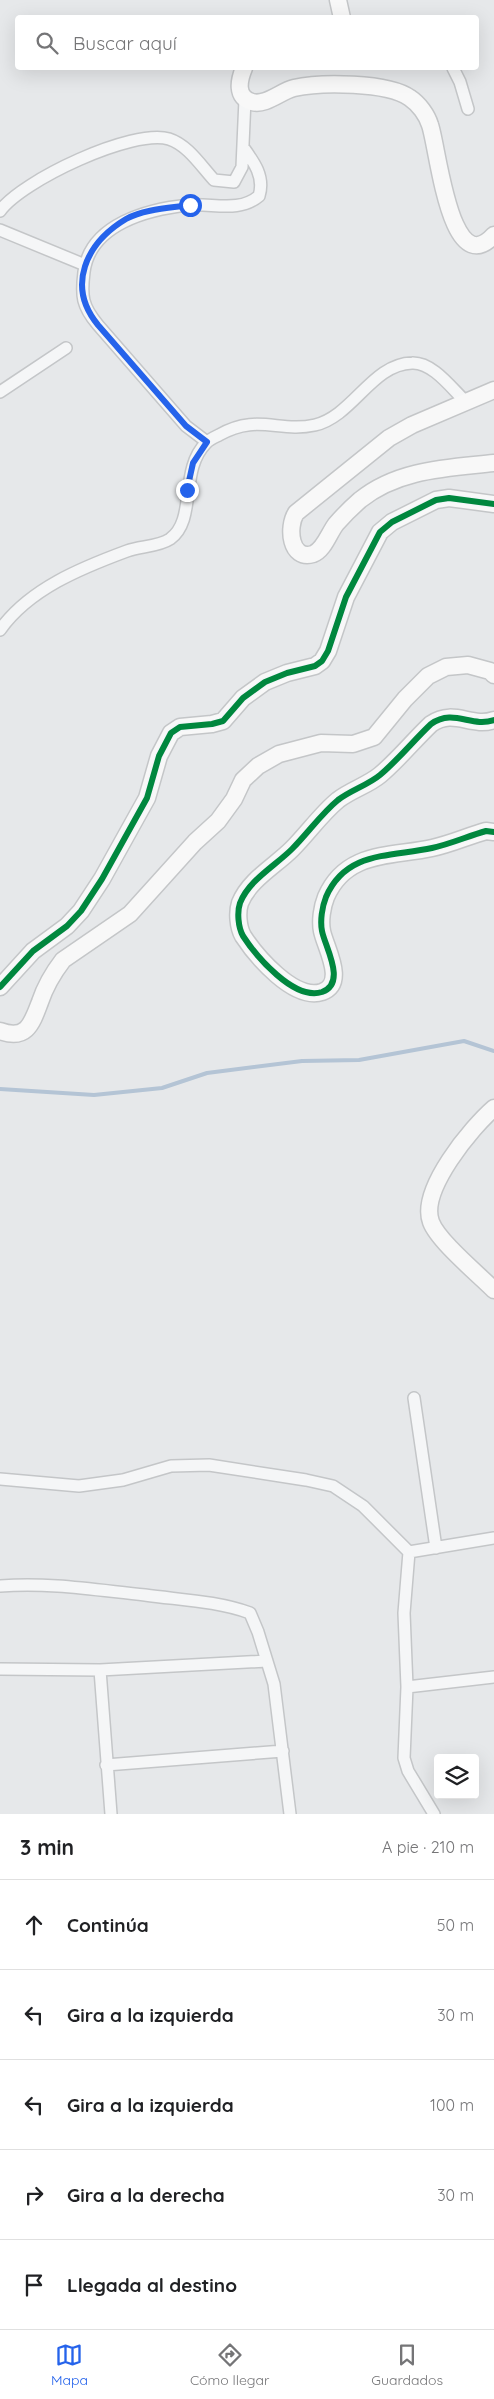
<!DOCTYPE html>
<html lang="es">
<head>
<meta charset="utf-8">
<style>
	:root { --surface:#fff; --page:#f2f2f2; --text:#202124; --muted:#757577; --line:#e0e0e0; --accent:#2563eb }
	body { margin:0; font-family:Quicksand,sans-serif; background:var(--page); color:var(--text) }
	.controls { position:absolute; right:15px; bottom:15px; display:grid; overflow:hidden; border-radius:5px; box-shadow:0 5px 20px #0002 }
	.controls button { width:45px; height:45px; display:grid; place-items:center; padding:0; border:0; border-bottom:1px solid var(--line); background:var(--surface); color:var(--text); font:25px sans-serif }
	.stop { position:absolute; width:15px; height:15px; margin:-11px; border:4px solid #2563eb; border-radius:50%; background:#fff }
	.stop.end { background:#2563eb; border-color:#fff; box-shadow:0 1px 5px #0008 }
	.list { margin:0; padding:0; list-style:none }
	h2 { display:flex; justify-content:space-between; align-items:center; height:65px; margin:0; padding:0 20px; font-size:21px }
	h2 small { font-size:16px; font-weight:400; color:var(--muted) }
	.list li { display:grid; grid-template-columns:32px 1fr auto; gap:15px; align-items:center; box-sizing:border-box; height:90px; padding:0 20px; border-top:1px solid var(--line) }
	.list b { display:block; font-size:19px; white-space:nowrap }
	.list em { font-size:16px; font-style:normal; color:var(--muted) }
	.icon { flex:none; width:28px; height:28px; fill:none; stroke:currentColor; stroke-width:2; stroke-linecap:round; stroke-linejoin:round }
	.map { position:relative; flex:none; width:494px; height:1814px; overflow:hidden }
	.search { position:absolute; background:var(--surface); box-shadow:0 5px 20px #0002; left:15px; right:15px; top:15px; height:55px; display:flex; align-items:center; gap:12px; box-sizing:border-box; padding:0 18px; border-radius:5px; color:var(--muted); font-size:19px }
	.sheet { height:515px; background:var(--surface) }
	nav { display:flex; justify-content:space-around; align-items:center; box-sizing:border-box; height:70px; border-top:1px solid var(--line); background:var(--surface); font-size:14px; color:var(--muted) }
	nav a { display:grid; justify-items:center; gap:2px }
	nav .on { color:var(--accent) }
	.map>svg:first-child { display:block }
</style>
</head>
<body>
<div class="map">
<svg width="494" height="1814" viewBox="0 0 494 1814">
	<rect width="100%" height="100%" fill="#e6e8ea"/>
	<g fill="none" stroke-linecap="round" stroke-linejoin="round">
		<!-- stream -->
		<path stroke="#b4c4d5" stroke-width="4" d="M0,1089L94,1095L162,1088L207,1073L302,1061L359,1060L464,1041L494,1051"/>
		<!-- street casing -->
		<g stroke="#c4c6c8" stroke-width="14">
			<path id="street" d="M453,68L460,82L468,109
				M0,211C21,181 133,128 169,139C188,145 201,166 214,180L234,182L242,167L245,99
				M0,230L85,265
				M0,392L66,348
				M207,442L186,426L98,325C82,306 81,296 84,272C90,224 148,209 189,205C213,203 239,213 259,196C265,177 254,162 243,147
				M0,630C29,589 81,568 127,551C140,546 158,547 170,539C197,520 179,470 206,443C210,439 215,437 219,435C257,413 279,433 315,425C353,416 372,364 412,363C433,362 452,389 466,402
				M414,1398L436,1548
				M0,1479L79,1486L123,1480L171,1466L209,1465L306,1480L333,1486L363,1506L409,1552
				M409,1552L404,1613L407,1687L404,1758L408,1771L434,1814
				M409,1552L494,1538
				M0,1586C49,1582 96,1590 145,1595C181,1600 217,1601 250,1613L258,1632L274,1684L290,1814
				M0,1669L100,1670L267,1661
				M100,1670L111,1814
				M407,1687L494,1677
				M106,1765L283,1751"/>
		</g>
		<!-- secondary casing -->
		<g stroke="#c4c6c8" stroke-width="19">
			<path id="secondary" d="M338,0L342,18
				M244,68C239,80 235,97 252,102C266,106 281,91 294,88C320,82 388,82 410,98C419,104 427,115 430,125C438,147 450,283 494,235
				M494,390L412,425L389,438L296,513C287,527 290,561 313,554C324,550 329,533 336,524C343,516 352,507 360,500C398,469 448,468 494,463
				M494,720C471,728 454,708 431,724C414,740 398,760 380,775C368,785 351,790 338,800C321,814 308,833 292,849C275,866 249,880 240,903C237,912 238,927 243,936C256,956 294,1001 322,992C347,983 325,947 322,931C320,921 322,907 326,897C346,851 390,857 432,848C451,844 468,836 486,831L494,832
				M0,987L33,951L67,926L81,911L102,879L147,798L159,756L171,733L180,727L212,724L223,721L243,698L265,682L287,673L315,666L322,661L328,651L346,597L380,532L392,522L436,500L449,498L494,504
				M0,1031C27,1041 32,1023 40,1002C45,987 53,973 63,960L130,914L195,842L218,821L234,799L243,780L258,766L279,754L321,743L353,744L374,737L405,699L428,676L446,667L468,665L490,671L494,675
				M494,1108C472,1127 419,1190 431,1222C438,1241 478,1274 494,1290"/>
		</g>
		<!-- street -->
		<use href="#street" stroke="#f5f6f7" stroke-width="11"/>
		<!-- secondary -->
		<use href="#secondary" stroke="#f8f8f8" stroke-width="16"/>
		<!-- cycleway casing -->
		<g stroke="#f4f6f9" stroke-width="9">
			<path id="cycleway" d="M494,720C471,728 454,708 431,724C414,740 398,760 380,775C368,785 351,790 338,800C321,814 308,833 292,849C275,866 249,880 240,903C237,912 238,927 243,936C256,956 294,1001 322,992C347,983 325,947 322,931C320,921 322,907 326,897C346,851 390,857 432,848C451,844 468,836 486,831L494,832
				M0,987L33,951L67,926L81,911L102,879L147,798L159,756L171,733L180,727L212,724L223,721L243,698L265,682L287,673L315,666L322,661L328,651L346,597L380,532L392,522L436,500L449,498L494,504"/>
		</g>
		<!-- cycleway -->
		<use href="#cycleway" stroke="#00873e" stroke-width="6"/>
	</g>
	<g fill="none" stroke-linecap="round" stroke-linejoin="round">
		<!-- route -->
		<path stroke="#2563eb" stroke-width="6" d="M187,490L193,463L207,442L186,426L98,325C66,286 86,243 126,219C144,209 170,208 190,205"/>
	</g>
</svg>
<div class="controls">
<button><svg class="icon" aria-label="layers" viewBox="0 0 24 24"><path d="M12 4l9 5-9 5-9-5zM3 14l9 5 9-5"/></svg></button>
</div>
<div class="stop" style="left:190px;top:205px"></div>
<div class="stop end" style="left:187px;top:490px"></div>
<div class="search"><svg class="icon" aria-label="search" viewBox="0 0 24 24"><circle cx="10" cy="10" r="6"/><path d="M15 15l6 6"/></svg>Buscar aquí</div>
</div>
<section class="sheet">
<h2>3 min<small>A pie · 210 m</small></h2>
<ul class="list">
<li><svg class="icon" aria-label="ahead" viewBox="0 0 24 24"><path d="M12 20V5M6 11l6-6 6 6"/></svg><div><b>Continúa</b></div><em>50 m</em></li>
<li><svg class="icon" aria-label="left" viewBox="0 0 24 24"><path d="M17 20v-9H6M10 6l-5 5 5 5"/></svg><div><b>Gira a la izquierda</b></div><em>30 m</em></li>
<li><svg class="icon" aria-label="left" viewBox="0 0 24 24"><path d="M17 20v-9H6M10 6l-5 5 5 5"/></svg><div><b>Gira a la izquierda</b></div><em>100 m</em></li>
<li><svg class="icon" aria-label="right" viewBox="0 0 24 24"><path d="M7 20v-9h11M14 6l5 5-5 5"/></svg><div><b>Gira a la derecha</b></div><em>30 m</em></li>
<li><svg class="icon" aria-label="arrive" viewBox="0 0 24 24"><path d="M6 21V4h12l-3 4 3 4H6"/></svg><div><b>Llegada al destino</b></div></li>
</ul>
</section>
<nav>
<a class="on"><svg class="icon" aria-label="map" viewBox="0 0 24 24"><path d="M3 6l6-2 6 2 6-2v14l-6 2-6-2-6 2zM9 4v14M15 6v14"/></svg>Mapa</a>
<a><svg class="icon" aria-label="directions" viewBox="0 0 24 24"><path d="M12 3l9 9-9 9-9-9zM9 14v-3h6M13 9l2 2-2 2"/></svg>Cómo llegar</a>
<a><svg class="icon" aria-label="saved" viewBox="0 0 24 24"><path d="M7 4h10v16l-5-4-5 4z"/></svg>Guardados</a>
</nav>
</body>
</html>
